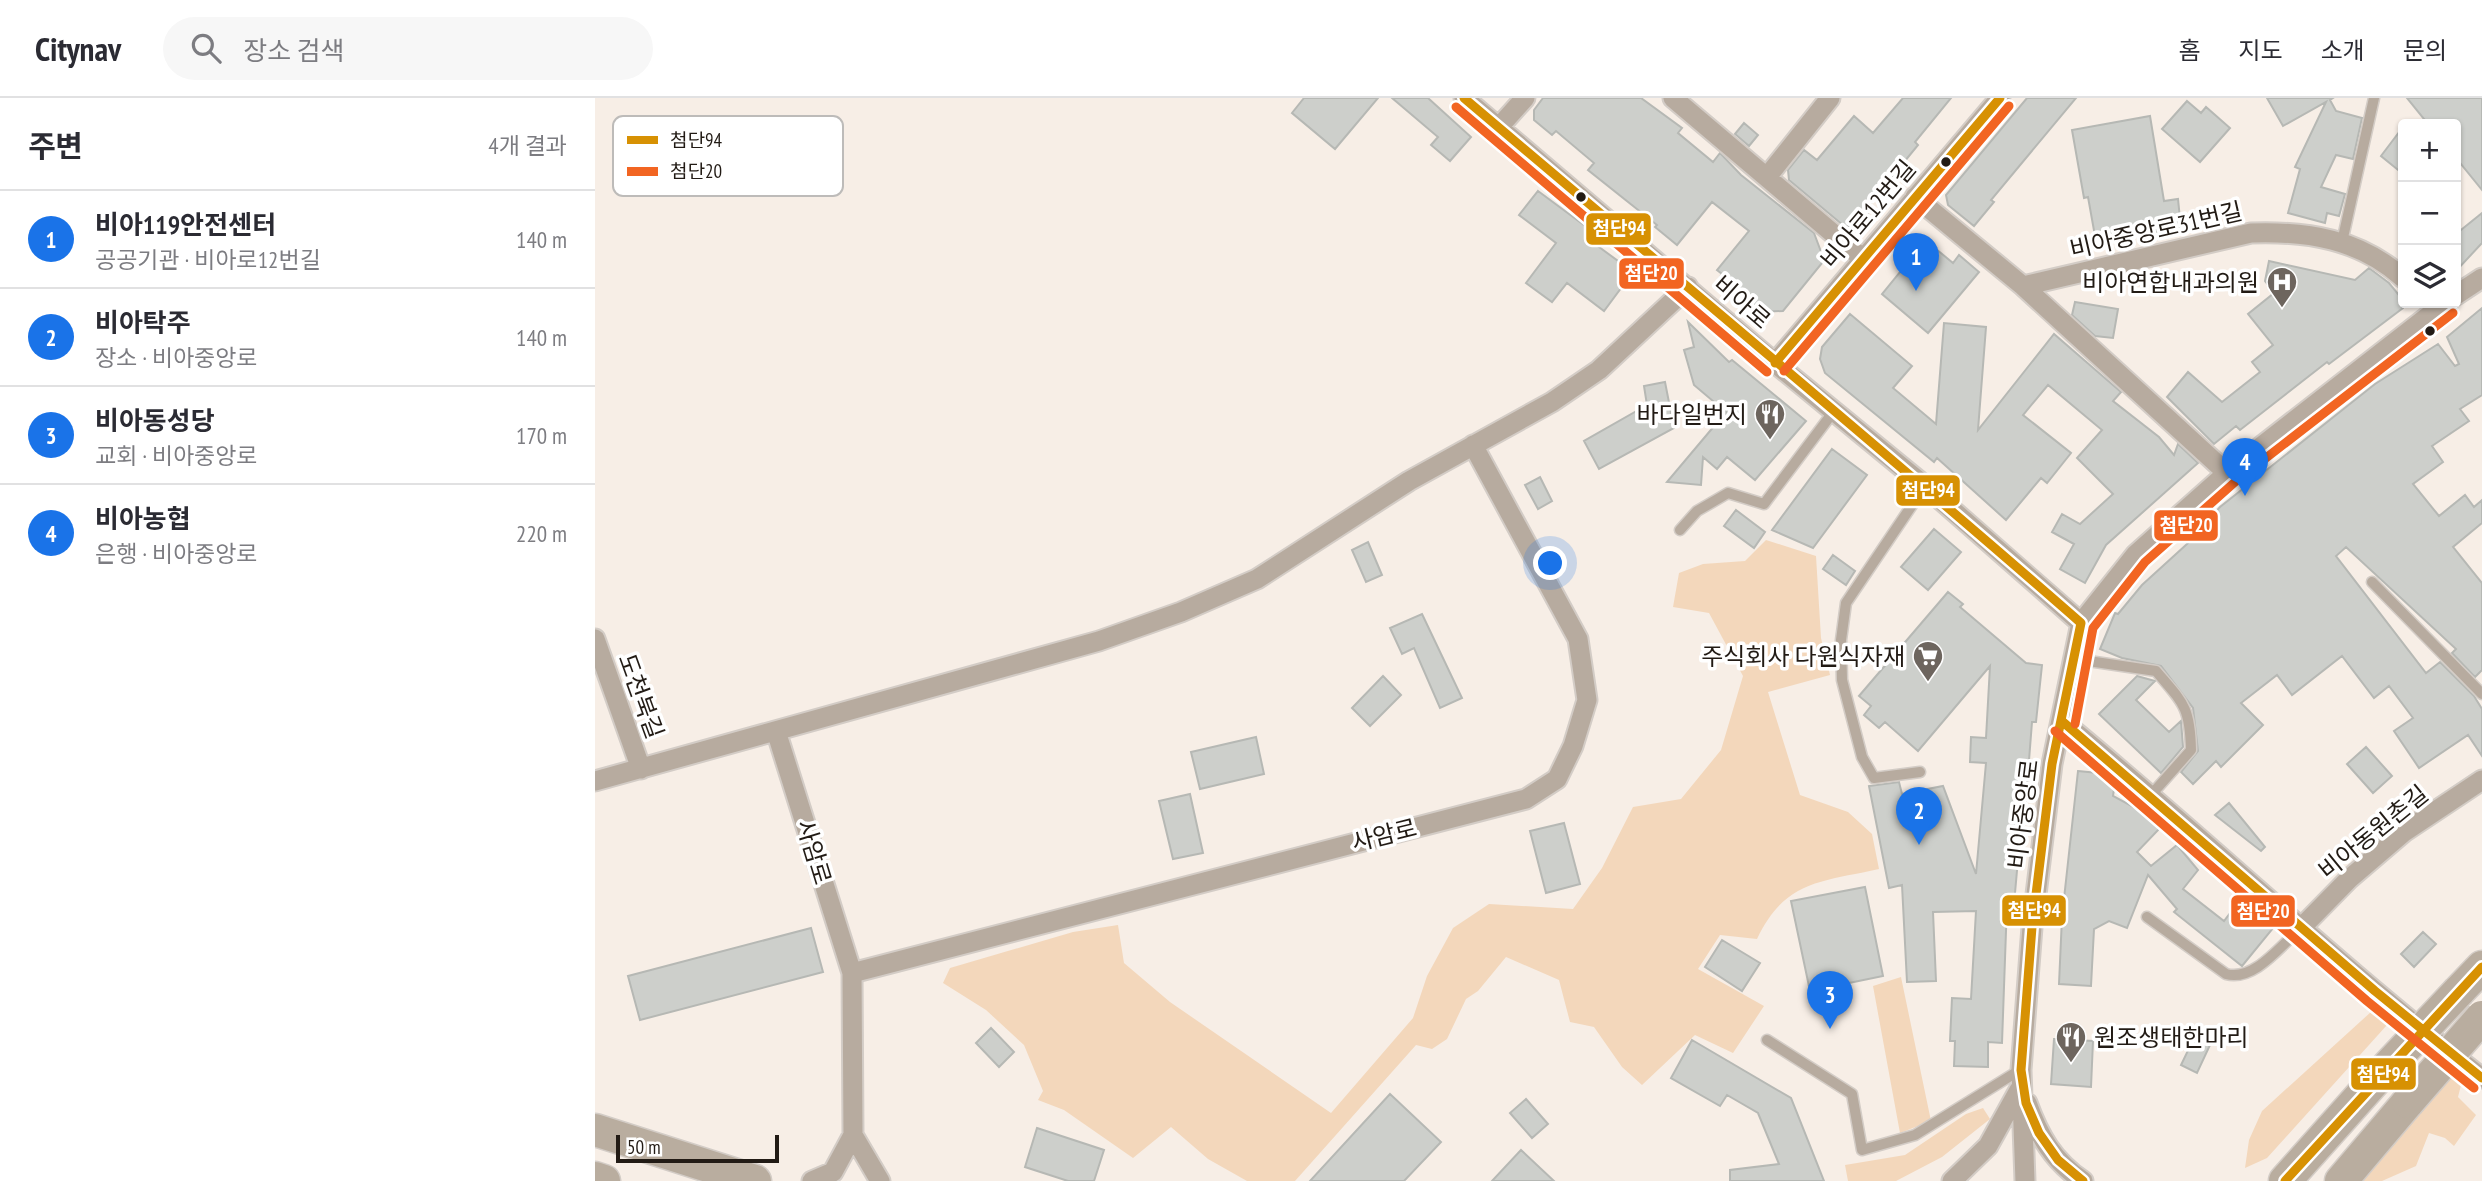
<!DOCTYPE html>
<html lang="ko">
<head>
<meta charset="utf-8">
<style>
	:root { --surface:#fff; --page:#f7f7f7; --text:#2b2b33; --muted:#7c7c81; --line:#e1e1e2; --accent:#1a73e8 }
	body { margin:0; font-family:"PT Sans Narrow","Noto Sans KR",sans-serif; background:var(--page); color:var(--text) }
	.controls { position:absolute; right:21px; top:21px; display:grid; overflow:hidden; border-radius:7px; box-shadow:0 2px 5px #0004 }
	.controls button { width:63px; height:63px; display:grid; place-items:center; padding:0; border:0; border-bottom:2px solid var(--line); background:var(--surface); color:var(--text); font:35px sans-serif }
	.scale { position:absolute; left:21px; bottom:18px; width:163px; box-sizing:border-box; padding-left:7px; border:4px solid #221b15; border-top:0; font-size:19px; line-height:24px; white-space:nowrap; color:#221b15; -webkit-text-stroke:5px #fff; paint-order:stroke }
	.you { position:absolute; left:956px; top:466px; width:24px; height:24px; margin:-18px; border:5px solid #fff; border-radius:50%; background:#1a73e8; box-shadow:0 0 0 10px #1a73e833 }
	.badge { display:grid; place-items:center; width:46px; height:46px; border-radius:50%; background:var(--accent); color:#fff; font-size:23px; font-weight:700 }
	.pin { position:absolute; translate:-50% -58px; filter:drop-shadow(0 2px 4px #0008) }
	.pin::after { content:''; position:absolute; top:37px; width:24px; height:21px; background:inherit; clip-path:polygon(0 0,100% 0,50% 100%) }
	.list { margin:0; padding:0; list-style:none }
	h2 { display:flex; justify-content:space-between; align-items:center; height:91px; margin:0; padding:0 28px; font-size:30px }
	h2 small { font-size:23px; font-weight:400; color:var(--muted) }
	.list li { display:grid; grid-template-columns:46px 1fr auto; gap:21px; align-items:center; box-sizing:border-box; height:98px; padding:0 28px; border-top:2px solid var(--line) }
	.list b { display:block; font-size:26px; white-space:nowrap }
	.list p { margin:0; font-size:23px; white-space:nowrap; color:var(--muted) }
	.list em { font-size:23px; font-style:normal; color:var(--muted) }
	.icon { flex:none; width:38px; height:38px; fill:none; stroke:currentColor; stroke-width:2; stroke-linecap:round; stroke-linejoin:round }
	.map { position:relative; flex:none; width:1887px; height:1083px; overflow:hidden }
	header { display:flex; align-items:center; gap:42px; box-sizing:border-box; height:98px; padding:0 35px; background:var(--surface); border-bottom:2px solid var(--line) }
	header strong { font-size:33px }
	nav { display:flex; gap:38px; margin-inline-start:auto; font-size:24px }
	.search { width:490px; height:63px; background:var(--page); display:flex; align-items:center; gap:18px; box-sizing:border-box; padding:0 24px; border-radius:38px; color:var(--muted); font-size:26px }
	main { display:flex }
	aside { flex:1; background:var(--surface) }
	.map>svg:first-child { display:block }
</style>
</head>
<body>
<header>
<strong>Citynav</strong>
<div class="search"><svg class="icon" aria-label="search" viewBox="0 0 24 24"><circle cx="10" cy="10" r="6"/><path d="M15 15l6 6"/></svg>장소 검색</div>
<nav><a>홈</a><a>지도</a><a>소개</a><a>문의</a></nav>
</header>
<main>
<aside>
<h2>주변<small>4개 결과</small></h2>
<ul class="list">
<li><span class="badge">1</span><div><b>비아119안전센터</b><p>공공기관 · 비아로12번길</p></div><em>140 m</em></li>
<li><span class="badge">2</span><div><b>비아탁주</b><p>장소 · 비아중앙로</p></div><em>140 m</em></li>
<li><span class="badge">3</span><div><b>비아동성당</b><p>교회 · 비아중앙로</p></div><em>170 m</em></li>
<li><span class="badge">4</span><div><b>비아농협</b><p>은행 · 비아중앙로</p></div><em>220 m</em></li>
</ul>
</aside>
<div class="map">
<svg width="1887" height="1083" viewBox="0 0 1887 1083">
	<rect width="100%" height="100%" fill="#f7eee6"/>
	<!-- green -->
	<path fill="#f3d7bb" d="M1171,442L1221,458L1226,540L1235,577L1173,594L1205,697L1253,714L1277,736L1284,771C1226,784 1190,782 1162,841L1125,837L1103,871L1169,908L1138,955L1100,937L1047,987L1027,969L999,929L975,924L964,882L911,859L883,893L871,901L852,941L837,951L821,947L700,1083H652L613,1061L576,1029L538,1060L469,1012L443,1002L448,993L429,947L391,912L348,885L355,870L478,834L523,827L529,865L575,904L736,1015L818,920L832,878L858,830L894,806L978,811L1007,770L1038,709L1086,701L1126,652L1148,578L1114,515L1078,509L1084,475L1108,466L1150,463Z
		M1306,879L1336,1023L1305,1035L1278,888Z
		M1777,913L1792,927L1672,1060L1650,1070L1654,1042L1667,1013Z
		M1858,975L1867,983L1863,999L1881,1017L1859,1048L1850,1040L1834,1035L1821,1068L1787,1083H1764Z
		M1388,1010L1395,1021L1347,1059L1301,1083H1253L1250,1067L1310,1057L1371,1016Z"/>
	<!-- building -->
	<path fill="#cdcfcb" stroke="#b6b8b4" stroke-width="2" d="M709,0H783L740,51L697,15Z
		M797,0H833L876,39L855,63L836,47L843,39Z
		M948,0H1046L1087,30L1083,35L1118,64L1125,55L1146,77L1219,135L1228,159L1227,165L1188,213L1163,214L1123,182L1127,176L1122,172L1154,133L1117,104L1082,147L1060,129L1062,127L993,72L999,65L961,33L957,37L939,22V12Z
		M1308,0H1356L1320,44L1323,47L1274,107L1277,110L1262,128H1249L1194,82L1193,72L1209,52L1222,62L1259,18L1278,35Z
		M1432,0H1481L1396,102L1399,104L1379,128L1353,107L1351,97Z
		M1672,0H1738L1735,2L1741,13L1767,20L1758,61L1741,57L1726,89L1750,96L1744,118L1732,115L1730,125L1693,115L1705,71L1700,69L1731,4L1688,28Z
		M1812,0H1887V92L1861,60V26H1833Z
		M1592,3L1606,15L1611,9L1635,30L1605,64L1567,31Z
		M1555,18L1569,103L1583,101L1586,131L1553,135L1552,129L1500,138L1493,99L1489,100L1477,32Z
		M1149,25L1163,37L1154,48L1140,36Z
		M1808,29V76L1786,58Z
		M943,93L1005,139L1000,146L1038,174L1009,213L972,185L957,204L931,185L961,145L924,117Z
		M1887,115V145L1861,173V136Z
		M1341,151L1358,165L1364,157L1384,174L1333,235L1287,196L1323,152Z
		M1674,163L1760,182L1774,170L1794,185L1808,202V210L1734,266L1732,264L1645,332L1641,328L1619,346L1572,299L1593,274L1627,304L1665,274L1657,264L1678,247L1653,216L1679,195L1670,183Z
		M1480,204L1523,211L1518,240L1500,238L1477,217Z
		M1887,210V297L1865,311L1874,323L1837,348L1848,364L1818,386L1844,418L1870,397L1879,409L1887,402V425L1858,449L1887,485V572L1880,579L1857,555L1861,551L1751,449L1741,458L1831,575L1845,564L1879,598L1887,611V658L1873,637L1824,670L1799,633L1818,620L1794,588L1779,600L1747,558L1697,597L1682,577L1646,605L1668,627L1626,669L1621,663L1598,686L1586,674L1603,653L1598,610L1566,568L1527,560L1505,551L1520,515L1523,516L1547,487L1592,446L1625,409L1780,286L1843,246L1860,268L1864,266L1852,239Z
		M1255,216L1317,268L1298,290L1341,326L1349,225L1391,229L1383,332L1459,236L1526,294L1518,303L1564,339L1579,357L1583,346L1603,365L1511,447L1490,485L1465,471L1479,446L1457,434L1467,416L1485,426L1518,396L1482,360L1507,332L1453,287L1428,317L1476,355L1452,385L1446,380L1411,422L1342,360L1339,364L1230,275L1225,261L1227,249Z
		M1093,224L1134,264L1137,262L1211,323L1160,382L1132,359L1122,371L1108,359L1106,387L1072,384L1131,314L1099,287L1089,252L1099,249Z
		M1070,284L1079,330L1004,371L989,343L1052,307L1049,288Z
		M1237,351L1272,377L1218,450L1177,432Z
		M945,379L957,403L943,411L930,387Z
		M1141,412L1170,434L1159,450L1129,428Z
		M1339,431L1366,454L1333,492L1306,469Z
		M773,444L787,477L771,484L757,452Z
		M1238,457L1260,473L1251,487L1228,471Z
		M1353,494L1368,506L1365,509L1431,565L1447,567L1441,624H1437L1428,739H1425L1419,806L1412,805L1407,945L1393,944V969L1359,968L1360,943H1355L1357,900L1376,901L1381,813L1338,814L1341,883L1312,884L1307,787L1294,790L1274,688L1304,684L1307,696L1348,688L1381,776L1391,665L1375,664L1376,639L1391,640L1395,568L1323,653L1290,624L1284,630L1269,617L1276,608L1264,598Z
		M827,516L867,600L845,610L819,550L807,556L795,530Z
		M788,578L806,597L775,628L757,610Z
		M1542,578L1560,583L1541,602L1574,634L1586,623L1588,649L1566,675L1504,616Z
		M661,639L669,676L605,691L596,654Z
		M1771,649L1797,678L1778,695L1752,666Z
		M1483,673L1503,675L1519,691L1518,698L1559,720L1566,729L1542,754L1556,768L1582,747L1603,772L1588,791L1629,823L1645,802L1679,829L1647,868L1579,814L1582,811L1553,777L1532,830L1514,823L1499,831L1496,888L1464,886L1467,819Z
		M595,696L608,755L578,761L564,703Z
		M1634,705L1670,749L1666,753L1620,717Z
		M969,725L985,786L951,795L935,733Z
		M1270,789L1288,878L1215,893L1196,803Z
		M216,830L228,874L45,922L33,878Z
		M1828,834L1841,846L1819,869L1806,856Z
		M1127,842L1165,865L1147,893L1110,869Z
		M396,930L419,954L404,969L381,945Z
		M1599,940L1615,947L1602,975L1586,967Z
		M1459,941L1498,943L1496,989L1456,986Z
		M1097,942L1196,1000L1229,1083H1135V1072L1184,1066L1163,1015L1132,997L1125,1008L1076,980Z
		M795,996L846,1044L809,1083H715Z
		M931,1001L953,1026L937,1040L915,1015Z
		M442,1030L509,1052L499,1083H473L430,1069Z
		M926,1052L959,1083H897Z"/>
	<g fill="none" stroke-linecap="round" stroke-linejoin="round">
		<!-- service casing -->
		<g stroke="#d3ccc6" stroke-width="13">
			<path id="service" d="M1747,144L1779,0
				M1085,432L1102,413L1133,395L1169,406L1239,313
				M1777,484L1887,596
				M1480,561L1561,573C1588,605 1595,608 1596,652L1556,697
				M1325,674L1279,680L1267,659L1247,582L1246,542L1251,505L1330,388
				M1552,819L1631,876C1659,884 1686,847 1706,830
				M1172,942L1257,996L1267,1052L1320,1037L1425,972"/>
		</g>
		<!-- minor casing -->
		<g stroke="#d3ccc6" stroke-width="23">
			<path id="minor" d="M869,0L1180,265L1330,388L1486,525
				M1078,0L1267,160
				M904,29L930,0
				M1172,79L1235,0
				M1320,99L1428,188L1632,375
				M1428,188L1656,135C1712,133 1765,141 1808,180
				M1861,197L1887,180
				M1180,265L1405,0
				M0,541L46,671
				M1468,624C1609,740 1742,868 1887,980
				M181,633L257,875L258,1037
				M0,683L504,543L586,514L662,481L814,383L957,304L1004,272L1093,189
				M1706,830L1754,781L1809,734L1887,682
				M257,875L931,701L962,681L978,648L992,602L983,541L878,347
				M1432,1005C1444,1038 1458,1063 1488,1083
				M217,1083L238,1074L258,1037L285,1083
				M1357,1083L1393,1048L1424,992
				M1430,1083L1426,972L1437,829L1457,666L1486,525L1541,456L1632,375L1850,205"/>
		</g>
		<!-- primary casing -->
		<g stroke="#d3ccc6" stroke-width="35">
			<path id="primary" d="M1864,893L1887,869
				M0,1032L160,1083
				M0,1080L9,1083
				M1690,1083L1781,981
				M1746,1083L1813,1004"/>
		</g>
		<!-- service -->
		<use href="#service" stroke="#b7ab9f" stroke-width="10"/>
		<!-- minor -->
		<use href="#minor" stroke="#b7ab9f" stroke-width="19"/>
		<!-- primary -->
		<use href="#primary" stroke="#b9ad9f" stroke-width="32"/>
		<!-- primary-bridge casing -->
		<g stroke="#d3ccc6" stroke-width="35" stroke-linecap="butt">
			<path id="primary-bridge" d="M1781,981L1864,893
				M1813,1004L1887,919"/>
		</g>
		<!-- primary-bridge -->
		<use href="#primary-bridge" stroke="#b9ad9f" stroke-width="32"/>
		<!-- bus-1 casing -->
		<g stroke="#fff" stroke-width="14">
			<path id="bus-1" d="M869,0C1075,175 1283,347 1486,525
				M1180,265L1405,0
				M1486,525L1457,666L1437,829L1426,972L1431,1005L1444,1035L1463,1062L1488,1083
				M1468,624L1780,893L1887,980
				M1690,1083L1887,869"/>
		</g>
		<!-- bus-2 casing -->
		<g stroke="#fff" stroke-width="14">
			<path id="bus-2" d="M861,9L1172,274
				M1189,273L1414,8
				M1480,626L1498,530L1550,464L1640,384L1858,215
				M1460,633L1772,903L1879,990"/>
		</g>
		<!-- bus-1 -->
		<use href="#bus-1" stroke="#d79103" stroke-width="9"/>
		<!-- bus-2 -->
		<use href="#bus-2" stroke="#f26522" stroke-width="9"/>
	</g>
	<!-- icons -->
	<defs>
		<g id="hospital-pin" transform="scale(1.575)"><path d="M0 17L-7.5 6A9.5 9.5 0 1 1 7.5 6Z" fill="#6d655e" stroke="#fff"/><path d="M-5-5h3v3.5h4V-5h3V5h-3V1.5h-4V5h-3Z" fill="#fff"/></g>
		<g id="restaurant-pin" transform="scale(1.575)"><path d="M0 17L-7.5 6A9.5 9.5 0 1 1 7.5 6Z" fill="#6d655e" stroke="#fff"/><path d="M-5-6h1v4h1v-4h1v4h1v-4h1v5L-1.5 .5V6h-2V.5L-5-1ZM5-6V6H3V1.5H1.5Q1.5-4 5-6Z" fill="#fff"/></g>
		<g id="supermarket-pin" transform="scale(1.575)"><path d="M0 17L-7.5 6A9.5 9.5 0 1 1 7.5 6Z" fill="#6d655e" stroke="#fff"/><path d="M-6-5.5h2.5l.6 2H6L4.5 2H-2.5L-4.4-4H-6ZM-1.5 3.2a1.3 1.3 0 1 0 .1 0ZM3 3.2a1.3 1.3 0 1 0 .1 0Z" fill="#fff"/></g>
	</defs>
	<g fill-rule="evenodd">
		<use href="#hospital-pin" x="1687" y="184"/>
		<use href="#restaurant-pin" x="1175" y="316"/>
		<use href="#supermarket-pin" x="1333" y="558"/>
		<use href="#restaurant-pin" x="1476" y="939"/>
	</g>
	<!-- markers -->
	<g fill="#221b15" stroke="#fff" stroke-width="2.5">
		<circle cx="1351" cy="64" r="6"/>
		<circle cx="986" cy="99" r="6"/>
		<circle cx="1835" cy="233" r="6"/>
	</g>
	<g text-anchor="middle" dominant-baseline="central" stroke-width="7" stroke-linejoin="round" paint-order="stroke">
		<!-- street labels -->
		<g font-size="24" fill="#221b15" stroke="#fff">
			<text transform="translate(1273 116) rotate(-50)">비아로12번길</text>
			<text transform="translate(1561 132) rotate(-13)">비아중앙로31번길</text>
			<text transform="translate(1147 204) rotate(41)">비아로</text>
			<text transform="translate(46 598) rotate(70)">도천북길</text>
			<text transform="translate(1428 716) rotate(-83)">비아중앙로</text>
			<text transform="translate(1778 734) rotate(-39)">비아동원촌길</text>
			<text transform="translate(789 737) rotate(-14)">사암로</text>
			<text transform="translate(219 754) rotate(73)">사암로</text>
		</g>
		<!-- poi labels -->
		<g font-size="24" fill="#221b15" stroke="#fff" text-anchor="end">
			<text x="1664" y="184">비아연합내과의원</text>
			<text x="1152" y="316">바다일번지</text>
			<text x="1310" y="558">주식회사 다원식자재</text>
			<text x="1499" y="939" text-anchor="start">원조생태한마리</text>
		</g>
	</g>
	<!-- legend -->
	<rect x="18" y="18" width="230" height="80" rx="10" fill="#fff" stroke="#bdbbb9" stroke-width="2"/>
	<rect x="32" y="38" width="31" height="8" fill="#d79103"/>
	<rect x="32" y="69" width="31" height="9" fill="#f26522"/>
	<g font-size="19" fill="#221b15">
		<text x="75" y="49">첨단94</text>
		<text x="75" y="80">첨단20</text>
	</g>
	<g stroke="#fff" stroke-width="2.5">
		<rect x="990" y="114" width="67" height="34" rx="7" fill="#d79103"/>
		<rect x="1023" y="159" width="67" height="33" rx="7" fill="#f26522"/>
		<rect x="1300" y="376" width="66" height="33" rx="7" fill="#d79103"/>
		<rect x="1558" y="411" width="66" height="33" rx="7" fill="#f26522"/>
		<rect x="1406" y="796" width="66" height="33" rx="7" fill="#d79103"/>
		<rect x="1635" y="796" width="66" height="34" rx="7" fill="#f26522"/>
		<rect x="1755" y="959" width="67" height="34" rx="7" fill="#d79103"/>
	</g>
	<g font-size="19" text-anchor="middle" font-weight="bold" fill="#fff">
		<text x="1024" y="137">첨단94</text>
		<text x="1056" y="182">첨단20</text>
		<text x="1333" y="399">첨단94</text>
		<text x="1591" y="434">첨단20</text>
		<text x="1439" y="819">첨단94</text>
		<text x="1668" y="820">첨단20</text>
		<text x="1788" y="983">첨단94</text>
	</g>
</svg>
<div class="controls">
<button>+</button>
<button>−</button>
<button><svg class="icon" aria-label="layers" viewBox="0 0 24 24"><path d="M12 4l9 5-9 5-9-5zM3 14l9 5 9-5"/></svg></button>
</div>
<div class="scale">50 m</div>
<div class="you"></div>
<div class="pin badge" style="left:1321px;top:193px">1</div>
<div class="pin badge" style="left:1324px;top:747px">2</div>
<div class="pin badge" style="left:1235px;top:931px">3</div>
<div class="pin badge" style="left:1650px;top:398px">4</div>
</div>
</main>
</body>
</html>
